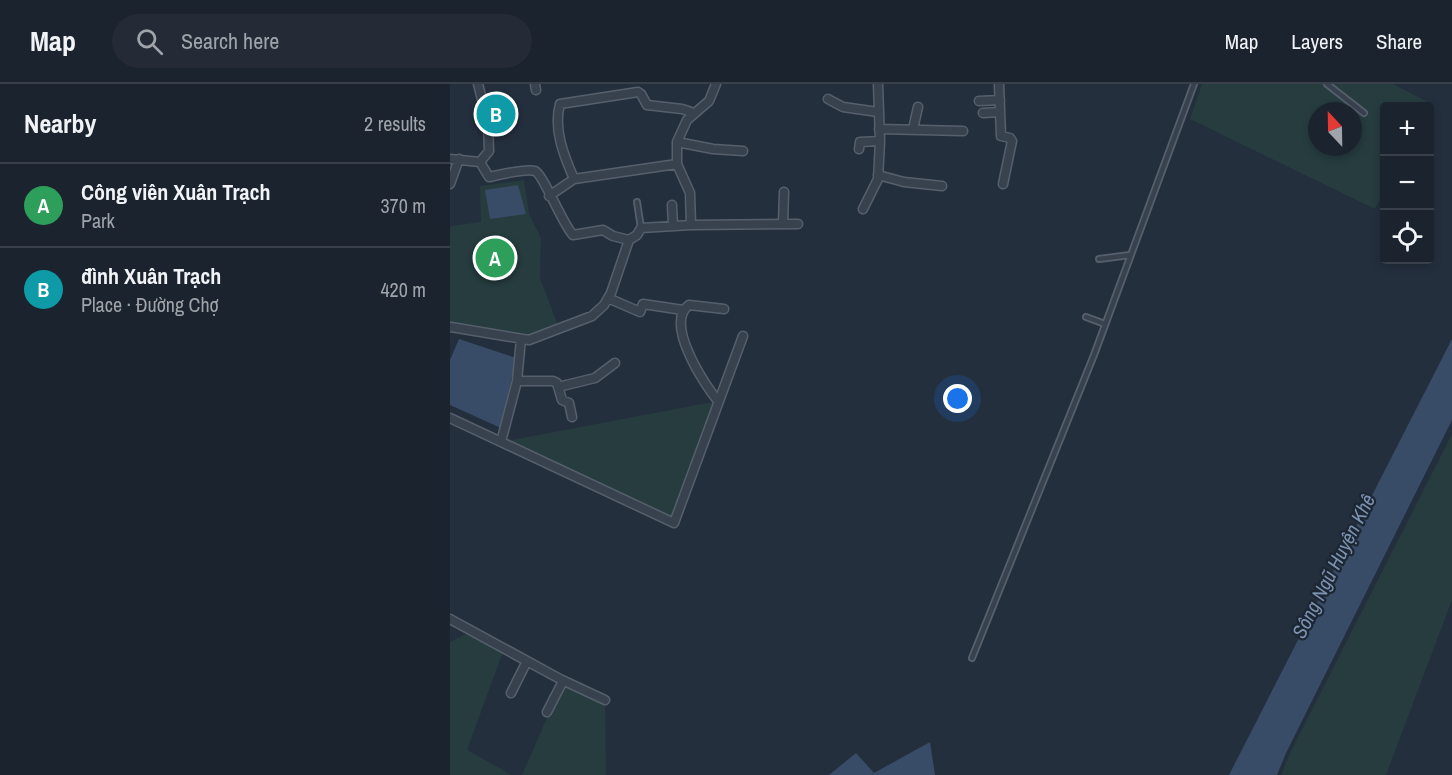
<!DOCTYPE html>
<html lang="en">
<head>
<meta charset="utf-8">
<style>
	:root { --surface:#1b232e; --page:#242b36; --text:#f1f3f6; --muted:#a0a4aa; --line:#39404a; --accent:#8ab4f8 }
	body { margin:0; font-family:"Archivo Narrow",sans-serif; background:var(--page); color:var(--text) }
	.controls { position:absolute; right:18px; top:18px; display:grid; overflow:hidden; border-radius:6px; box-shadow:0 3px 9px #0003 }
	.controls button { width:54px; height:54px; display:grid; place-items:center; padding:0; border:0; border-bottom:2px solid var(--line); background:var(--surface); color:var(--text); font:30px sans-serif }
	.compass { position:absolute; left:858px; top:18px; width:54px; height:54px; border-radius:50%; background:var(--surface); box-shadow:0 3px 9px #0003; rotate:338deg }
	.you { position:absolute; left:508px; top:315px; width:21px; height:21px; margin:-15px; border:4px solid #fff; border-radius:50%; background:#1a73e8; box-shadow:0 0 0 9px #1a73e833 }
	.badge { display:grid; place-items:center; width:39px; height:39px; border-radius:50%; background:var(--accent); color:#fff; font-size:20px; font-weight:700 }
	.pin { position:absolute; translate:-50% -50%; border:3px solid #fff; box-shadow:0 2px 6px #0006 }
	.list { margin:0; padding:0; list-style:none }
	h2 { display:flex; justify-content:space-between; align-items:center; height:78px; margin:0; padding:0 24px; font-size:26px }
	h2 small { font-size:20px; font-weight:400; color:var(--muted) }
	.list li { display:grid; grid-template-columns:39px 1fr auto; gap:18px; align-items:center; box-sizing:border-box; height:84px; padding:0 24px; border-top:2px solid var(--line) }
	.list b { display:block; font-size:22px; white-space:nowrap }
	.list p { margin:0; font-size:20px; white-space:nowrap; color:var(--muted) }
	.list em { font-size:20px; font-style:normal; color:var(--muted) }
	.icon { flex:none; width:33px; height:33px; fill:none; stroke:currentColor; stroke-width:2; stroke-linecap:round; stroke-linejoin:round }
	.map { position:relative; flex:none; width:1002px; height:691px; overflow:hidden }
	header { display:flex; align-items:center; gap:36px; box-sizing:border-box; height:84px; padding:0 30px; background:var(--surface); border-bottom:2px solid var(--line) }
	header strong { font-size:28px }
	nav { display:flex; gap:33px; margin-inline-start:auto; font-size:21px }
	.search { width:420px; height:54px; background:var(--page); display:flex; align-items:center; gap:15px; box-sizing:border-box; padding:0 21px; border-radius:33px; color:var(--muted); font-size:22px }
	main { display:flex }
	aside { flex:1; background:var(--surface) }
	.map>svg:first-child { display:block }
</style>
</head>
<body>
<header>
<strong>Map</strong>
<div class="search"><svg class="icon" aria-label="search" viewBox="0 0 24 24"><circle cx="10" cy="10" r="6"/><path d="M15 15l6 6"/></svg>Search here</div>
<nav><a>Map</a><a>Layers</a><a>Share</a></nav>
</header>
<main>
<aside>
<h2>Nearby<small>2 results</small></h2>
<ul class="list">
<li><span class="badge" style="background:#2e9e5b">A</span><div><b>Công viên Xuân Trạch</b><p>Park</p></div><em>370 m</em></li>
<li><span class="badge" style="background:#0f9aa8">B</span><div><b>đình Xuân Trạch</b><p>Place · Đường Chợ</p></div><em>420 m</em></li>
</ul>
</aside>
<div class="map">
<svg width="1002" height="691" viewBox="0 0 1002 691">
	<rect width="100%" height="100%" fill="#242f3e"/>
	<!-- green -->
	<path fill="#263c3f" fill-rule="evenodd" d="M752,0H943L980,19L978,22H934V107L925,125L740,35ZM867,27H903V63H867Z
		M74,96L79,130L91,154L90,194L109,244L79,256L0,242V142L31,138L30,102Z
		M268,317L224,439L51,358Z
		M1002,350V516L936,691H831L841,667Z
		M22,547L54,565L17,666L62,691H0V558Z
		M113,597L155,616L156,691H72Z"/>
	<!-- water -->
	<path fill="#394c67" d="M68,101L76,130L40,135L35,106Z
		M9,255L66,274L51,344L0,321V276Z
		M1002,255V336L836,669L827,691H779Z
		M480,658L485,691H379L406,669L424,689Z"/>
	<g fill="none" stroke-linecap="round" stroke-linejoin="round">
		<!-- service casing -->
		<g stroke="#565f6c" stroke-width="8">
			<path id="service" d="M877,0L914,29
				M187,118L191,144
				M649,175L680,171
				M636,233L655,240
				M522,574L644,271L744,0"/>
		</g>
		<!-- minor casing -->
		<g stroke="#565f6c" stroke-width="11">
			<path id="minor" d="M28,0L38,39L39,67L30,78
				M85,0L86,6
				M549,0L551,52L560,54L562,57L553,100
				M378,15L393,23L428,28
				M529,17L550,16
				M533,29L550,28
				M429,45L513,47
				M463,45L468,23
				M227,58L263,65L293,67
				M409,65L410,58L430,57
				M0,75L30,78
				M30,78L39,93C49,91 76,84 85,87C93,90 113,141 123,151L153,146L163,152L179,156
				M428,91L454,98L492,102
				M124,95C114,72 103,45 110,20L188,8L191,10L197,21L232,25L244,29
				M0,100L9,75
				M99,112L124,95L227,80
				M222,121L223,142
				M413,125L428,95L430,57L428,0
				M333,140L334,108
				M241,141L240,109L227,80V58L237,36L259,17L266,0
				M158,214L190,228L193,220L233,226
				M1,243L79,256L142,232L154,221L161,209L179,156L187,151L191,144L241,141L348,140
				M67,297H103L107,299L112,316L119,319L122,333
				M108,303L145,294L165,279
				M268,317C254,300 214,239 239,221L274,225
				M0,334L224,439L293,252
				M51,358L67,297L71,255
				M0,535L110,595L155,616
				M61,609L77,577
				M97,628L113,597"/>
		</g>
		<!-- service -->
		<use href="#service" stroke="#38414e" stroke-width="4.5"/>
		<!-- minor -->
		<use href="#minor" stroke="#38414e" stroke-width="8"/>
	</g>
	<g text-anchor="middle" dominant-baseline="central" stroke-width="4.5" stroke-linejoin="round" paint-order="stroke">
		<!-- water labels -->
		<g font-size="20" font-style="italic" fill="#7c92b1" stroke="#1d2633">
			<text transform="translate(883 482) rotate(-63)">Sông Ngũ Huyện Khê</text>
		</g>
	</g>
</svg>
<div class="controls">
<button>+</button>
<button>−</button>
<button><svg class="icon" aria-label="locate" viewBox="0 0 24 24"><circle cx="12" cy="12" r="6"/><path d="M12 2v4M12 18v4M2 12h4M18 12h4"/></svg></button>
</div>
<svg class="compass" viewBox="-18 -18 36 36"><path d="M0-13l5 13h-10z" fill="#e53935"/><path d="M0 13l5-13h-10z" fill="#a0a4aa"/></svg>
<div class="you"></div>
<div class="pin badge" style="left:45px;top:174px;background:#2e9e5b">A</div>
<div class="pin badge" style="left:46px;top:30px;background:#0f9aa8">B</div>
</div>
</main>
</body>
</html>
